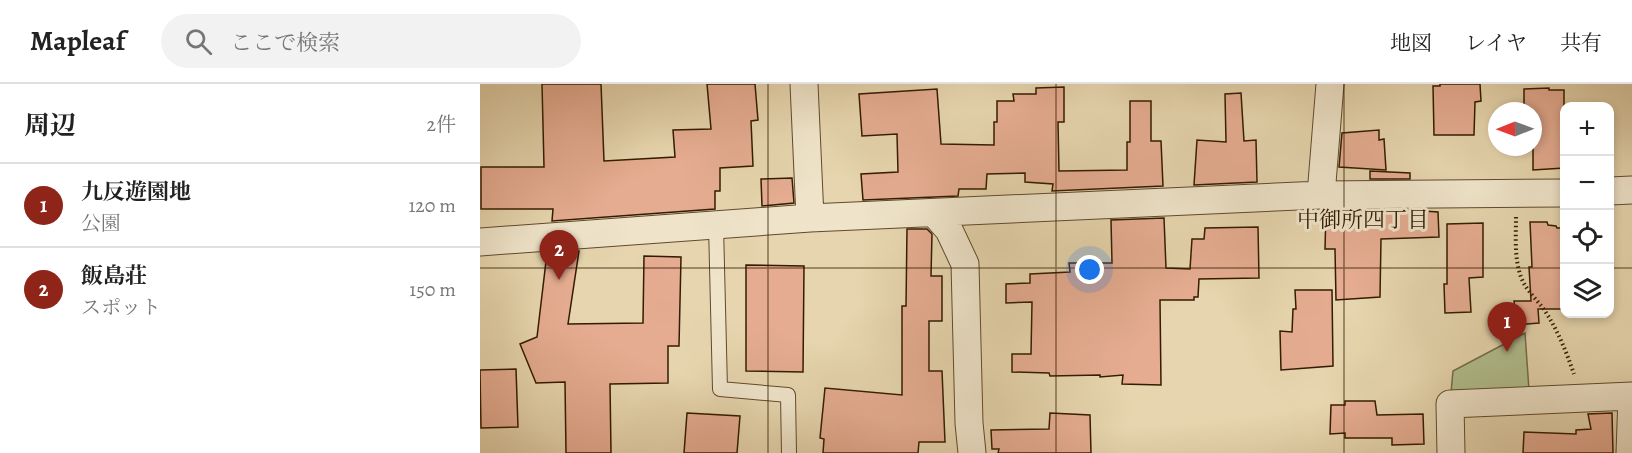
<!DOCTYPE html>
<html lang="ja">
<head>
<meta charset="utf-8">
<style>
	:root { --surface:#fff; --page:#f2f2f2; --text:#222; --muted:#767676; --line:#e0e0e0; --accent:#8f2418 }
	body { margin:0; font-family:Alegreya,"Noto Serif JP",serif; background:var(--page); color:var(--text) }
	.controls { position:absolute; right:18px; top:18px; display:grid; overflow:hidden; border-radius:12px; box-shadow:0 3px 9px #0003 }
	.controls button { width:54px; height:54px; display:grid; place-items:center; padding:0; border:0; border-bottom:2px solid var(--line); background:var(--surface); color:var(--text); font:30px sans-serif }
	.compass { position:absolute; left:1008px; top:18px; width:54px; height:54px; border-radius:50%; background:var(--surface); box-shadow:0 3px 9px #0003; rotate:269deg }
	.you { position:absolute; left:610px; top:186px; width:21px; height:21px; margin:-15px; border:4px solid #fff; border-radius:50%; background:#1a73e8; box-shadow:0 0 0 9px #1a73e833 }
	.badge { display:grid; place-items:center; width:39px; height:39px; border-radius:50%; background:var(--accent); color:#fff; font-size:20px; font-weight:700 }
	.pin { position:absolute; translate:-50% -50px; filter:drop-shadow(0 2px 3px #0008) }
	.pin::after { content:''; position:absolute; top:32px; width:21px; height:18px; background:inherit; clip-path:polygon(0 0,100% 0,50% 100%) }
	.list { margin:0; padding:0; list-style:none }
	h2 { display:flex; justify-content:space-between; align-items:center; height:78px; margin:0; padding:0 24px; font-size:26px }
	h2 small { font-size:20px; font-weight:400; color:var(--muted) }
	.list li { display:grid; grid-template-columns:39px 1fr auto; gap:18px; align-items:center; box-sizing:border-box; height:84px; padding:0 24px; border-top:2px solid var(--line) }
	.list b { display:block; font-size:22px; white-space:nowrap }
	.list p { margin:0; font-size:20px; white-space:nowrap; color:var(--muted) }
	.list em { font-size:20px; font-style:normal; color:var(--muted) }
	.icon { flex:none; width:33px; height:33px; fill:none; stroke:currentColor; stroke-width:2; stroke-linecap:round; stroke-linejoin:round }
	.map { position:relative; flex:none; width:1152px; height:369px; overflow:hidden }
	header { display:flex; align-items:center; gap:36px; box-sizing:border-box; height:84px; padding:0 30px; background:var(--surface); border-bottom:2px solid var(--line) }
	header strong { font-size:28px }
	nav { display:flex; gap:33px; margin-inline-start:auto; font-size:21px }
	.search { width:420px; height:54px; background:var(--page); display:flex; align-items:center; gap:15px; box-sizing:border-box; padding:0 21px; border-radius:33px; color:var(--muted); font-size:22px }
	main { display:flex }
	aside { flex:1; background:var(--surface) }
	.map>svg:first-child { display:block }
</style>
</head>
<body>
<header>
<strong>Mapleaf</strong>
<div class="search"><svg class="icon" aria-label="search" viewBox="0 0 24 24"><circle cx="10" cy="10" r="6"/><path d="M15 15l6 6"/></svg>ここで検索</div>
<nav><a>地図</a><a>レイヤ</a><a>共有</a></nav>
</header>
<main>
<aside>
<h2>周辺<small>2件</small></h2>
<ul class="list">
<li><span class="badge">1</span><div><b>九反遊園地</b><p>公園</p></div><em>120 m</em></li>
<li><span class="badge">2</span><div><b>飯島荘</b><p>スポット</p></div><em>150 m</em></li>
</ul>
</aside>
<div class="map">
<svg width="1152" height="369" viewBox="0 0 1152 369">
	<rect width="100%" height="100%" fill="#e6d5ae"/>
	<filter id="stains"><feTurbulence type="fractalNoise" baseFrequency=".00333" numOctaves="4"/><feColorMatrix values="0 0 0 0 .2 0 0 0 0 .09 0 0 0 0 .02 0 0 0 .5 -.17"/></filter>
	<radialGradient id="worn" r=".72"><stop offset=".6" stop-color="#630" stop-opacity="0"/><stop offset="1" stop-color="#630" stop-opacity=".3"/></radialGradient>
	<!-- green -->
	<path fill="#b0be8e" stroke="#726c48" stroke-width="1.5" d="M1045,249L1049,306L971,309L973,287Z"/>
	<!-- building -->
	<path fill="#e5ac91" stroke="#341b01" stroke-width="1.5" d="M62,0H121L124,77L195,73L193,46L231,45L227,0H275L278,36L271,37L273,82L240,84V107H235V125L72,137L73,125H1V83H64Z
		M960,0H1000L1001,17L995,18L994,51H954L953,2H960Z
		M584,3V38H578L579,87L647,86V58H650V17H671V57H681L683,102L572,107L573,100L545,98V89L507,90L506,105H479L478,112L383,116L381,90L418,88L417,50L382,52L379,10L457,5L461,60L514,61V38H517V17H534L533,10H556V4Z
		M1069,4V6H1084V84L1053,86V27H1044V5Z
		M761,9L764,57L776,56L777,98L714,101L717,56L746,58L745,10Z
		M899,46V56L904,55L906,86L859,83L862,49Z
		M890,87L930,89V95H890Z
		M312,94L314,119L282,122L281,95Z
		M929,126L958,128L959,153L901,155L900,213L856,216L855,165H845L846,127Z
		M684,134L686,184L710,185L712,155H724L725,144L778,143L779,194L719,195L718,213H714V216H680L681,301L642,300L643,291L620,293V291L570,292L569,289L532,288V270H551L552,218L526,219V200L550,199V190L590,188L589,179H632L631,136Z
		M1050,138H1067L1068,141L1076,142L1077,144H1082L1084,225H1058L1059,239L1037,241L1034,217H1051L1049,183H1052Z
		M1003,139V193L989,194L991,228L965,229L964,200H967V140Z
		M427,145H447L452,150L451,192H462V237H449V287H462L465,358H439L438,369H343L344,355L340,354L345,304L422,311V222H426Z
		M99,167L88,240L163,239L164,172L201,173L199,262H188V299L130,300L131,369H86L85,298L56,299L40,260L57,253L67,169Z
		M266,181L324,182L323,288L266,287Z
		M815,206H852L853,282L801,286L800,247L812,248L813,225H816Z
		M36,285L38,343L1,344L0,286Z
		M865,317H895L897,331L943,330L944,360L912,361V354H865V349L850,350L851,321H865Z
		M207,329L260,332L257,369H204Z
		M570,329L610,331L611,369H518L519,365H512L511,346L569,345Z
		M1132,329L1133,369H1043L1044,348L1096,350V346L1111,345L1108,330Z"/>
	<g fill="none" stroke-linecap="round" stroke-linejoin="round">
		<!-- service casing -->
		<g stroke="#604a2c" stroke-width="16">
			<path id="service" d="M236,141L240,305L308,311L309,369"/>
		</g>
		<!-- minor casing -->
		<g stroke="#604a2c" stroke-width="29">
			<path id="minor" d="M324,0L330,134
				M1130,107L1152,106
				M841,111L850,0
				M454,129L469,146L485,180L489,339L492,369
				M0,158L330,134L841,111L1084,109
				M971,369L970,320L1152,312
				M1150,369L1152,312"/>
		</g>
		<!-- path -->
		<path stroke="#341b01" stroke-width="4" stroke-dasharray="1.5 3" stroke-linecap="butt" d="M1036,133C1036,152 1034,174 1041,193C1046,207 1057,215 1065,227C1078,247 1086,267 1094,290"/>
		<!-- service -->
		<use href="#service" stroke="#efe4ca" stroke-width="14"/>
		<!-- minor -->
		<use href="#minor" stroke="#efe4ca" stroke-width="27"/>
	</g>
	<!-- grid -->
	<path fill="none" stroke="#341b01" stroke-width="1.5" stroke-opacity="0.55" d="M288,0V369M576,0V369M864,0V369M0,184H1084M1130,184H1152"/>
	<g text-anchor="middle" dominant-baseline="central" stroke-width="6" stroke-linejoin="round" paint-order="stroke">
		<!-- neighbourhood labels -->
		<g font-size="22" fill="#341b01" stroke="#efe4ca">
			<text x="883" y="136">中御所四丁目</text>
		</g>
	</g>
	<rect width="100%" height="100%" filter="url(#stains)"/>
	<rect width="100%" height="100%" fill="url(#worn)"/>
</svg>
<div class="controls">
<button>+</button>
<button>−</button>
<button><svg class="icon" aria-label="locate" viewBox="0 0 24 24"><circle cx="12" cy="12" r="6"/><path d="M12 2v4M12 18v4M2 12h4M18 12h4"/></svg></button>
<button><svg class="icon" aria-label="layers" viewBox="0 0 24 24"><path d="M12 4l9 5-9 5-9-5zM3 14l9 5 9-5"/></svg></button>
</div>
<svg class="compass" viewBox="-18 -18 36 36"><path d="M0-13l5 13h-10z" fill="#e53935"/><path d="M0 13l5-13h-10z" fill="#767676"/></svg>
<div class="you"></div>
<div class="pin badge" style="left:1027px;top:268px">1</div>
<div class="pin badge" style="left:79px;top:196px">2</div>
</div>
</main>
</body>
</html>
